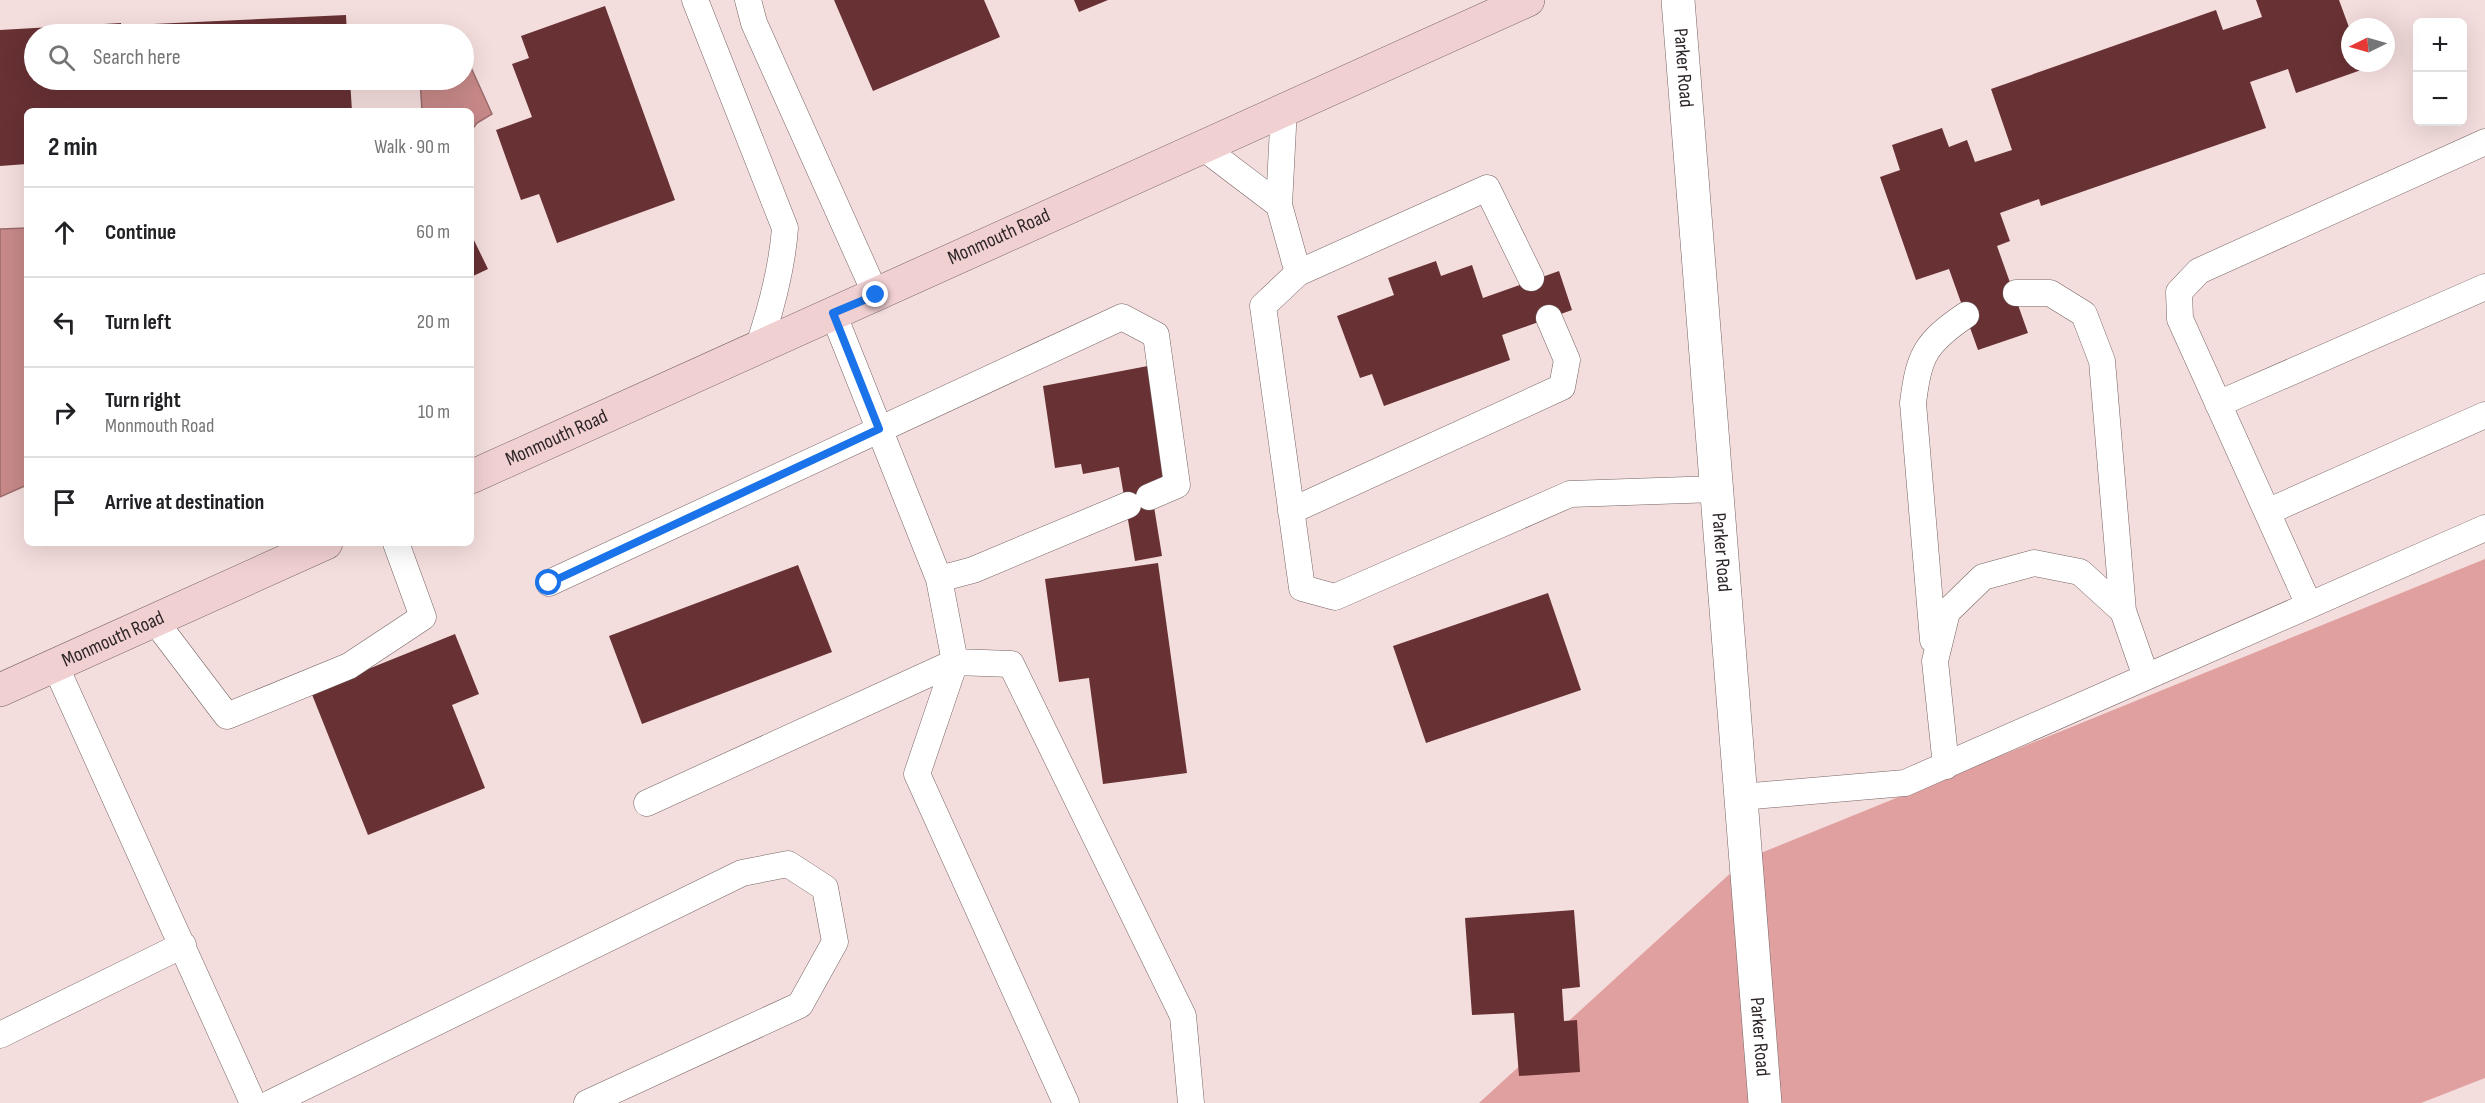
<!DOCTYPE html>
<html lang="en">
<head>
<meta charset="utf-8">
<style>
	:root { --surface:#fff; --page:#f6f6f6; --text:#202124; --muted:#757577; --line:#e0e0e0 }
	body { margin:0; font-family:"Sofia Sans Condensed",sans-serif; background:var(--page); color:var(--text) }
	.controls { position:absolute; right:18px; top:18px; display:grid; overflow:hidden; border-radius:9px; box-shadow:0 6px 24px #0002 }
	.controls button { width:54px; height:54px; display:grid; place-items:center; padding:0; border:0; border-bottom:2px solid var(--line); background:var(--surface); color:var(--text); font:30px sans-serif }
	.compass { position:absolute; left:2341px; top:18px; width:54px; height:54px; border-radius:50%; background:var(--surface); box-shadow:0 6px 24px #0002; rotate:265deg }
	.stop { position:absolute; width:18px; height:18px; margin:-14px; border:4px solid #1a73e8; border-radius:50%; background:#fff }
	.stop.end { background:#1a73e8; border-color:#fff; box-shadow:0 2px 6px #0008 }
	.list { margin:0; padding:0; list-style:none }
	h2 { display:flex; justify-content:space-between; align-items:center; height:78px; margin:0; padding:0 24px; font-size:26px }
	h2 small { font-size:20px; font-weight:400; color:var(--muted) }
	.list li { display:grid; grid-template-columns:39px 1fr auto; gap:18px; align-items:center; box-sizing:border-box; height:90px; padding:0 24px; border-top:2px solid var(--line) }
	.list b { display:block; font-size:22px; white-space:nowrap }
	.list p { margin:0; font-size:20px; white-space:nowrap; color:var(--muted) }
	.list em { font-size:20px; font-style:normal; color:var(--muted) }
	.icon { flex:none; width:33px; height:33px; fill:none; stroke:currentColor; stroke-width:2; stroke-linecap:round; stroke-linejoin:round }
	.map { position:relative; flex:none; width:2485px; height:1103px; overflow:hidden }
	.search { position:absolute; background:var(--surface); box-shadow:0 6px 24px #0002; left:24px; top:24px; width:450px; height:66px; display:flex; align-items:center; gap:15px; box-sizing:border-box; padding:0 21px; border-radius:33px; color:var(--muted); font-size:22px }
	.panel { position:absolute; background:var(--surface); box-shadow:0 6px 24px #0002; left:24px; top:108px; width:450px; height:438px; border-radius:9px }
	.map>svg:first-child { display:block }
</style>
</head>
<body>
<div class="map">
<svg width="2485" height="1103" viewBox="0 0 2485 1103">
	<rect width="100%" height="100%" fill="#f4dedd"/>
	<!-- forest -->
	<path fill="#e1a0a0" d="M2485,559V1078L2421,1103H1479L1746,859Z"/>
	<!-- water -->
	<path fill="#c78888" stroke="#996b6b" stroke-width="1.5" d="M464,52L492,114L477,123L471,131V111H422L420,80H464Z
		M27,228V485L0,497V229Z"/>
	<!-- building -->
	<path fill="#683134" d="M834,0H984L1000,37L873,91Z
		M1074,0H1108L1079,12Z
		M2256,0H2339L2350,30V63H2361L2364,69L2296,93L2288,69L2250,82L2266,128L2041,206L2039,199L2000,213L2010,241L1997,246L2028,333L1978,350L1949,269L1916,280L1880,177L1900,170L1892,145L1942,128L1949,147L1967,140L1975,162L2012,150L1991,89L2216,10L2223,30L2262,17Z
		M605,6L675,200L557,243L539,194L521,200L496,130L532,117L512,64L529,58L521,36Z
		M346,15L347,34H154L153,24Z
		M121,23L122,34H34V80H350L352,111H27V164L0,166V30Z
		M471,234L488,269L471,277Z
		M1436,261L1441,276L1472,265L1483,298L1559,271L1572,310L1502,335L1510,360L1384,406L1372,374L1360,378L1337,316L1394,295L1388,278Z
		M1153,365L1173,478L1150,482L1162,556L1135,561L1119,467L1083,474L1081,464L1055,468L1043,386Z
		M1158,563L1187,773L1103,784L1089,678L1059,682L1045,579Z
		M798,565L832,652L642,724L609,636Z
		M1548,593L1581,690L1426,743L1393,646Z
		M455,634L479,694L452,705L485,788L368,835L311,692Z
		M1574,910L1580,987L1562,989L1564,1021L1577,1020L1580,1072L1519,1076L1514,1013L1472,1015L1465,918Z"/>
	<g fill="none" stroke-linecap="round" stroke-linejoin="round">
		<!-- service casing -->
		<g stroke="#766463" stroke-width="27">
			<path id="service" d="M695,0L785,228C782,269 772,306 759,345
				M748,0L754,23L876,295
				M1284,108L1279,205L1298,273L1263,306L1302,588L1335,597L1570,494L1716,489
				M1200,145L1279,205
				M1298,273L1487,188L1531,278
				M2016,293H2050L2084,314L2102,361L2123,611
				M833,313L939,579L955,662L917,774L1066,1103
				M2218,404L2485,287
				M1291,511L1562,387L1567,360L1549,318
				M2267,512L2485,415
				M939,579L973,570L1128,505
				M549,583L1122,317L1156,335L1177,485L1149,497
				M2309,605L2180,319L2179,292L2199,271L2485,142
				M155,621L227,716L349,666L423,617L396,543
				M1933,640L1913,403C1919,355 1925,343 1966,315
				M55,665L253,1103
				M1946,766L1935,661L1947,612L1983,577L2034,563L2080,572L2123,611L2146,677
				M1741,797L1905,783L2485,528
				M647,803L955,662L1011,664L1183,1016L1191,1103
				M0,1035L183,945
				M271,1103L742,873L788,864L825,888L835,942L800,1005L587,1103"/>
		</g>
		<!-- tertiary casing -->
		<g stroke="#766463" stroke-width="34">
			<g id="tertiary">
				<path id="s1" d="M1678,0L1765,1103"/>
			</g>
		</g>
		<!-- secondary casing -->
		<g stroke="#766463" stroke-width="34">
			<g id="secondary">
				<path id="s2" d="M471,477C823,316 1175,156 1528,0"/>
				<path id="s3" d="M0,690L326,543"/>
			</g>
		</g>
		<!-- service -->
		<use href="#service" stroke="#fff" stroke-width="26"/>
		<!-- tertiary -->
		<use href="#tertiary" stroke="#fff" stroke-width="33"/>
		<!-- secondary -->
		<use href="#secondary" stroke="#f1d0d2" stroke-width="33"/>
	</g>
	<g fill="none" stroke-linecap="round" stroke-linejoin="round">
		<!-- route -->
		<path stroke="#1a73e8" stroke-width="8" d="M549,583L879,429L833,313L876,295"/>
	</g>
	<g text-anchor="middle" dominant-baseline="central" stroke-width="6" stroke-linejoin="round" paint-order="stroke">
		<!-- street labels -->
		<g font-size="20" fill="#2e2626" stroke="#fff">
			<text stroke="none"><textPath href="#s1" startOffset="68">Parker Road</textPath></text>
			<text stroke="none"><textPath href="#s2" startOffset="580">Monmouth Road</textPath></text>
			<text stroke="none"><textPath href="#s2" startOffset="94">Monmouth Road</textPath></text>
			<text stroke="none"><textPath href="#s1" startOffset="554">Parker Road</textPath></text>
			<text stroke="none"><textPath href="#s3" startOffset="124">Monmouth Road</textPath></text>
			<text stroke="none"><textPath href="#s1" startOffset="1040">Parker Road</textPath></text>
		</g>
	</g>
</svg>
<div class="controls">
<button>+</button>
<button>−</button>
</div>
<svg class="compass" viewBox="-18 -18 36 36"><path d="M0-13l5 13h-10z" fill="#e53935"/><path d="M0 13l5-13h-10z" fill="#757577"/></svg>
<div class="stop" style="left:549px;top:583px"></div>
<div class="stop end" style="left:876px;top:295px"></div>
<div class="search"><svg class="icon" aria-label="search" viewBox="0 0 24 24"><circle cx="10" cy="10" r="6"/><path d="M15 15l6 6"/></svg>Search here</div>
<section class="panel">
<h2>2 min<small>Walk · 90 m</small></h2>
<ul class="list">
<li><svg class="icon" aria-label="ahead" viewBox="0 0 24 24"><path d="M12 20V5M6 11l6-6 6 6"/></svg><div><b>Continue</b></div><em>60 m</em></li>
<li><svg class="icon" aria-label="left" viewBox="0 0 24 24"><path d="M17 20v-9H6M10 6l-5 5 5 5"/></svg><div><b>Turn left</b></div><em>20 m</em></li>
<li><svg class="icon" aria-label="right" viewBox="0 0 24 24"><path d="M7 20v-9h11M14 6l5 5-5 5"/></svg><div><b>Turn right</b><p>Monmouth Road</p></div><em>10 m</em></li>
<li><svg class="icon" aria-label="arrive" viewBox="0 0 24 24"><path d="M6 21V4h12l-3 4 3 4H6"/></svg><div><b>Arrive at destination</b></div></li>
</ul>
</section>
</div>
</body>
</html>
